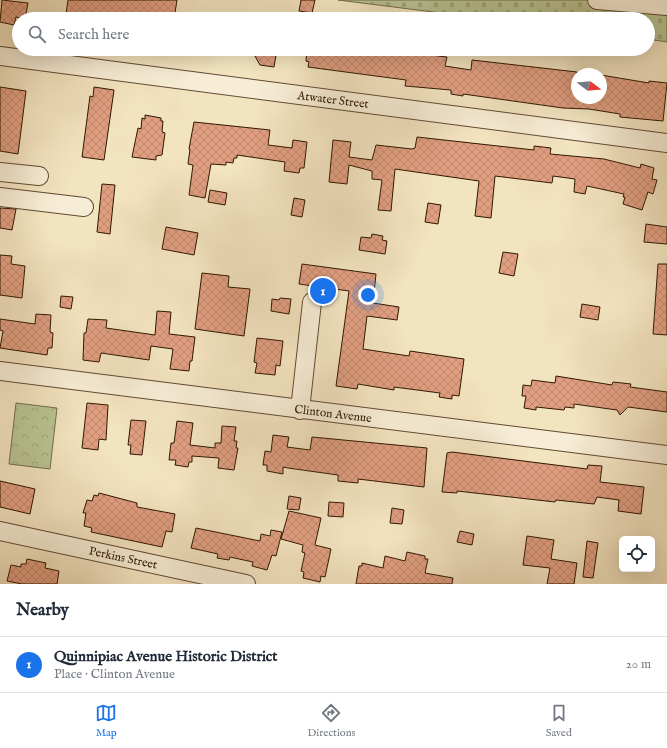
<!DOCTYPE html>
<html lang="en">
<head>
<meta charset="utf-8">
<style>
	:root { --surface:#fff; --page:#f2f2f3; --text:#1f2937; --muted:#747a83; --line:#e0e1e3; --accent:#1a73e8 }
	body { margin:0; font-family:"IM FELL English",serif; background:var(--page); color:var(--text) }
	.controls { position:absolute; right:12px; bottom:12px; display:grid; overflow:hidden; border-radius:6px; box-shadow:0 4px 16px #0002 }
	.controls button { width:36px; height:36px; display:grid; place-items:center; padding:0; border:0; border-bottom:1px solid var(--line); background:var(--surface); color:var(--text); font:20px sans-serif }
	.compass { position:absolute; left:571px; top:68px; width:36px; height:36px; border-radius:50%; background:var(--surface); box-shadow:0 4px 16px #0002; rotate:106deg }
	.you { position:absolute; left:368px; top:295px; width:14px; height:14px; margin:-10px; border:3px solid #fff; border-radius:50%; background:#1a73e8; box-shadow:0 0 0 6px #1a73e833 }
	.badge { display:grid; place-items:center; width:26px; height:26px; border-radius:50%; background:var(--accent); color:#fff; font-size:13px; font-weight:700 }
	.pin { position:absolute; translate:-50% -50%; border:2px solid #fff; box-shadow:0 1px 4px #0006 }
	.list { margin:0; padding:0; list-style:none }
	h2 { display:flex; justify-content:space-between; align-items:center; height:52px; margin:0; padding:0 16px; font-size:17px }
	h2 small { font-size:13px; font-weight:400; color:var(--muted) }
	.list li { display:grid; grid-template-columns:26px 1fr auto; gap:12px; align-items:center; box-sizing:border-box; height:56px; padding:0 16px; border-top:1px solid var(--line) }
	.list b { display:block; font-size:15px; white-space:nowrap }
	.list p { margin:0; font-size:13px; white-space:nowrap; color:var(--muted) }
	.list em { font-size:13px; font-style:normal; color:var(--muted) }
	.icon { flex:none; width:22px; height:22px; fill:none; stroke:currentColor; stroke-width:2; stroke-linecap:round; stroke-linejoin:round }
	.map { position:relative; flex:none; width:667px; height:584px; overflow:hidden }
	.search { position:absolute; background:var(--surface); box-shadow:0 4px 16px #0002; left:12px; right:12px; top:12px; height:44px; display:flex; align-items:center; gap:10px; box-sizing:border-box; padding:0 14px; border-radius:22px; color:var(--muted); font-size:15px }
	.sheet { height:108px; background:var(--surface) }
	nav { display:flex; justify-content:space-around; align-items:center; box-sizing:border-box; height:56px; border-top:1px solid var(--line); background:var(--surface); font-size:11px; color:var(--muted) }
	nav a { display:grid; justify-items:center; gap:2px }
	nav .on { color:var(--accent) }
	.map>svg:first-child { display:block }
</style>
</head>
<body>
<div class="map">
<svg width="667" height="584" viewBox="0 0 667 584">
	<defs>
		<pattern id="cemetery-stones" width="16" height="16" patternUnits="userSpaceOnUse"><rect width="16" height="16" fill="#b9c493"/><path d="M2 7V4a2 2 0 0 1 4 0v3zM10 15v-3a2 2 0 0 1 4 0v3z" fill="#9fa87d"/></pattern>
		<pattern id="park-crowns" width="20" height="18" patternUnits="userSpaceOnUse"><rect width="20" height="18" fill="#b9c493"/><path d="M2 6a3 3 0 1 1 6 0M12 15a3 3 0 1 1 6 0" fill="none" stroke="#9fa87d"/></pattern>
		<pattern id="building-cross-hatch" width="8" height="8" patternUnits="userSpaceOnUse"><rect width="8" height="8" fill="#e19f81"/><path d="M0 0l8 8M0 8l8-8" fill="none" stroke="#c1886e"/></pattern>
	</defs>
	<rect width="100%" height="100%" fill="#f3e4c0"/>
	<filter id="stains"><feTurbulence type="fractalNoise" baseFrequency=".005" numOctaves="4"/><feColorMatrix values="0 0 0 0 .2 0 0 0 0 .09 0 0 0 0 .02 0 0 0 .5 -.17"/></filter>
	<radialGradient id="worn" r=".72"><stop offset=".6" stop-color="#630" stop-opacity="0"/><stop offset="1" stop-color="#630" stop-opacity=".3"/></radialGradient>
	<!-- cemetery -->
	<path fill="url(#cemetery-stones)" stroke="#746e4a" d="M338,0H667V42L648,39V19H489Z"/>
	<!-- park -->
	<path fill="url(#park-crowns)" stroke="#746e4a" d="M16,403L57,408L50,469L9,464Z"/>
	<!-- building -->
	<path fill="url(#building-cross-hatch)" stroke="#301702" d="M2,0L28,3L25,19L16,17L14,25L0,22Z
		M68,0H177L174,19H70L71,15L66,14Z
		M301,0H315L312,13L299,11Z
		M251,49H277L274,67L260,65Z
		M307,49H397V51L447,57L445,66L471,70L472,60L577,72V98H601V75L649,83V81L667,83L663,121L620,117V114L589,109L563,108L463,94V96L451,94V90L405,86L406,80L308,67L309,62L306,61Z
		M0,87L26,91L18,154L0,151Z
		M94,87L114,90L104,160L82,157L90,96L93,97Z
		M145,115L161,118V121H163L162,132L165,133L162,155L156,156V160L132,157L138,128L141,129L142,118L145,119Z
		M194,122L270,130L268,145L292,148L293,140L307,142L304,168H300L299,173L284,171L285,162L237,155V158H234L233,163L226,162V165L211,164L205,198L189,195L193,165L188,164L190,149H189Z
		M417,137L534,150V146L551,148L550,154L604,159L640,168L641,164L654,168L652,179L657,180L653,194L648,192L642,210L623,204L625,197H623L624,194L587,186L585,194L574,192L575,179L553,176L552,183L495,176L491,218L475,216L479,181L395,169L391,211L378,210L382,180L372,179V171L349,165L347,184L329,182L333,140L351,142L349,157L372,160L376,145L412,149L415,148Z
		M102,184L115,185L110,234L97,232Z
		M210,190L227,193L225,205L208,202Z
		M294,198L305,200L302,217L291,215Z
		M428,203L441,205L438,224L425,222Z
		M0,208L16,209L12,230L0,228Z
		M646,224L667,227V244L644,242Z
		M166,227L198,233L194,255L162,249Z
		M372,234L383,236L382,240L387,241L385,254L359,250L361,237L371,238Z
		M503,252L518,254L514,276L499,273Z
		M0,255L12,256L11,264L25,266L22,298L0,295Z
		M302,264L376,274L373,303L399,307L397,320L367,316L363,349L409,356L410,351L464,359L459,396L452,395V399L439,397L440,393L394,387V390L358,384L357,389L336,386L349,291L299,284Z
		M658,264H667V335L653,334Z
		M202,273L229,276L228,287L250,289L244,336L195,329Z
		M61,296L73,297L71,309L60,307Z
		M280,298L291,299L289,314L271,311L272,299L279,300Z
		M582,304L600,307L598,320L580,317Z
		M157,311L171,312L169,334L195,337L192,361H190L189,371L170,369L173,349L151,346L149,360L101,353L99,362L83,360L84,333H86L88,319L107,320L106,328L155,335Z
		M36,314L51,315L50,332L53,333L52,348H48L47,355L0,348L3,331L0,330V319L35,324Z
		M257,338L283,341L280,366L276,365L275,375L255,373L257,363L254,362Z
		M556,376L612,385L613,382L631,384L630,387L667,392V412L628,407L620,415L617,410L574,404V408L565,407L564,410L536,407V410L524,408L526,396H522L523,385L531,386L532,380L555,383Z
		M87,403L108,405L106,440L99,439L98,450L82,448Z
		M131,420L146,421L142,455L130,454L131,445H128Z
		M177,421L193,423L190,445L215,448V443H221L222,426L236,427L234,441H237L236,448H238L234,470L218,468L219,458L192,456V462H189L188,467L175,465L176,460H169L171,443H174Z
		M273,435L289,437L287,447L310,450L312,437L427,448L424,487L358,479V483L338,481V475L288,468L283,467V474L267,471V465H263L265,451L271,452Z
		M452,452L587,469L588,465L602,466L600,482L644,487L641,514L618,511L619,500L597,497L594,504L556,500L555,502L457,491V493L442,492L447,453Z
		M0,481L35,489L30,514L0,507Z
		M99,493L137,503V507L175,514L172,532L166,531L162,547L91,532L92,528L84,526L86,513H83L87,500L92,501L94,495L98,496Z
		M289,496L301,498L299,510L287,509Z
		M329,502L344,503L343,517L328,516Z
		M392,508L404,510L402,524L390,523Z
		M289,511L321,518L315,545L331,549L325,577L321,576L320,582L303,578L304,572L301,571L305,553L302,552L303,545L281,539Z
		M196,528L260,541L261,534L270,536L271,530L282,532L276,556L272,555L267,570L252,566L253,562L230,557L229,560L217,558L218,554L191,548Z
		M460,531L474,534L472,545L457,542Z
		M527,536L554,540L551,559L577,563L574,584H547L550,568L523,565Z
		M587,541L598,543L593,578L583,577Z
		M407,552L425,556V559H428L425,573L453,578L452,584H356L359,566H362V563L383,568L385,556L405,561Z
		M27,559L46,563L45,568L59,571L57,584H22L7,581L11,565L21,567V564H26Z"/>
	<g fill="none" stroke-linecap="round" stroke-linejoin="round">
		<!-- minor casing -->
		<g stroke="#614a32" stroke-width="20">
			<path id="minor" d="M597,0L667,6
				M0,56L667,143
				M0,172L39,176
				M0,197L84,207
				M0,371L667,455
				M300,410L312,302
				M0,531L246,584"/>
		</g>
		<!-- minor -->
		<use href="#minor" stroke="#f7edd6" stroke-width="18"/>
	</g>
	<g text-anchor="middle" dominant-baseline="central" stroke-width="4" stroke-linejoin="round" paint-order="stroke">
		<!-- street labels -->
		<g font-size="12" fill="#301702" stroke="#f7edd6">
			<text transform="translate(333 100) rotate(7)">Atwater Street</text>
			<text transform="translate(333 414) rotate(7)">Clinton Avenue</text>
			<text transform="translate(123 558) rotate(12)">Perkins Street</text>
		</g>
	</g>
	<rect width="100%" height="100%" filter="url(#stains)"/>
	<rect width="100%" height="100%" fill="url(#worn)"/>
</svg>
<div class="controls">
<button><svg class="icon" aria-label="locate" viewBox="0 0 24 24"><circle cx="12" cy="12" r="6"/><path d="M12 2v4M12 18v4M2 12h4M18 12h4"/></svg></button>
</div>
<svg class="compass" viewBox="-18 -18 36 36"><path d="M0-13l5 13h-10z" fill="#e53935"/><path d="M0 13l5-13h-10z" fill="#747a83"/></svg>
<div class="you"></div>
<div class="pin badge" style="left:323px;top:291px">1</div>
<div class="search"><svg class="icon" aria-label="search" viewBox="0 0 24 24"><circle cx="10" cy="10" r="6"/><path d="M15 15l6 6"/></svg>Search here</div>
</div>
<section class="sheet">
<h2>Nearby<small></small></h2>
<ul class="list">
<li><span class="badge">1</span><div><b>Quinnipiac Avenue Historic District</b><p>Place · Clinton Avenue</p></div><em>20 m</em></li>
</ul>
</section>
<nav>
<a class="on"><svg class="icon" aria-label="map" viewBox="0 0 24 24"><path d="M3 6l6-2 6 2 6-2v14l-6 2-6-2-6 2zM9 4v14M15 6v14"/></svg>Map</a>
<a><svg class="icon" aria-label="directions" viewBox="0 0 24 24"><path d="M12 3l9 9-9 9-9-9zM9 14v-3h6M13 9l2 2-2 2"/></svg>Directions</a>
<a><svg class="icon" aria-label="saved" viewBox="0 0 24 24"><path d="M7 4h10v16l-5-4-5 4z"/></svg>Saved</a>
</nav>
</body>
</html>
